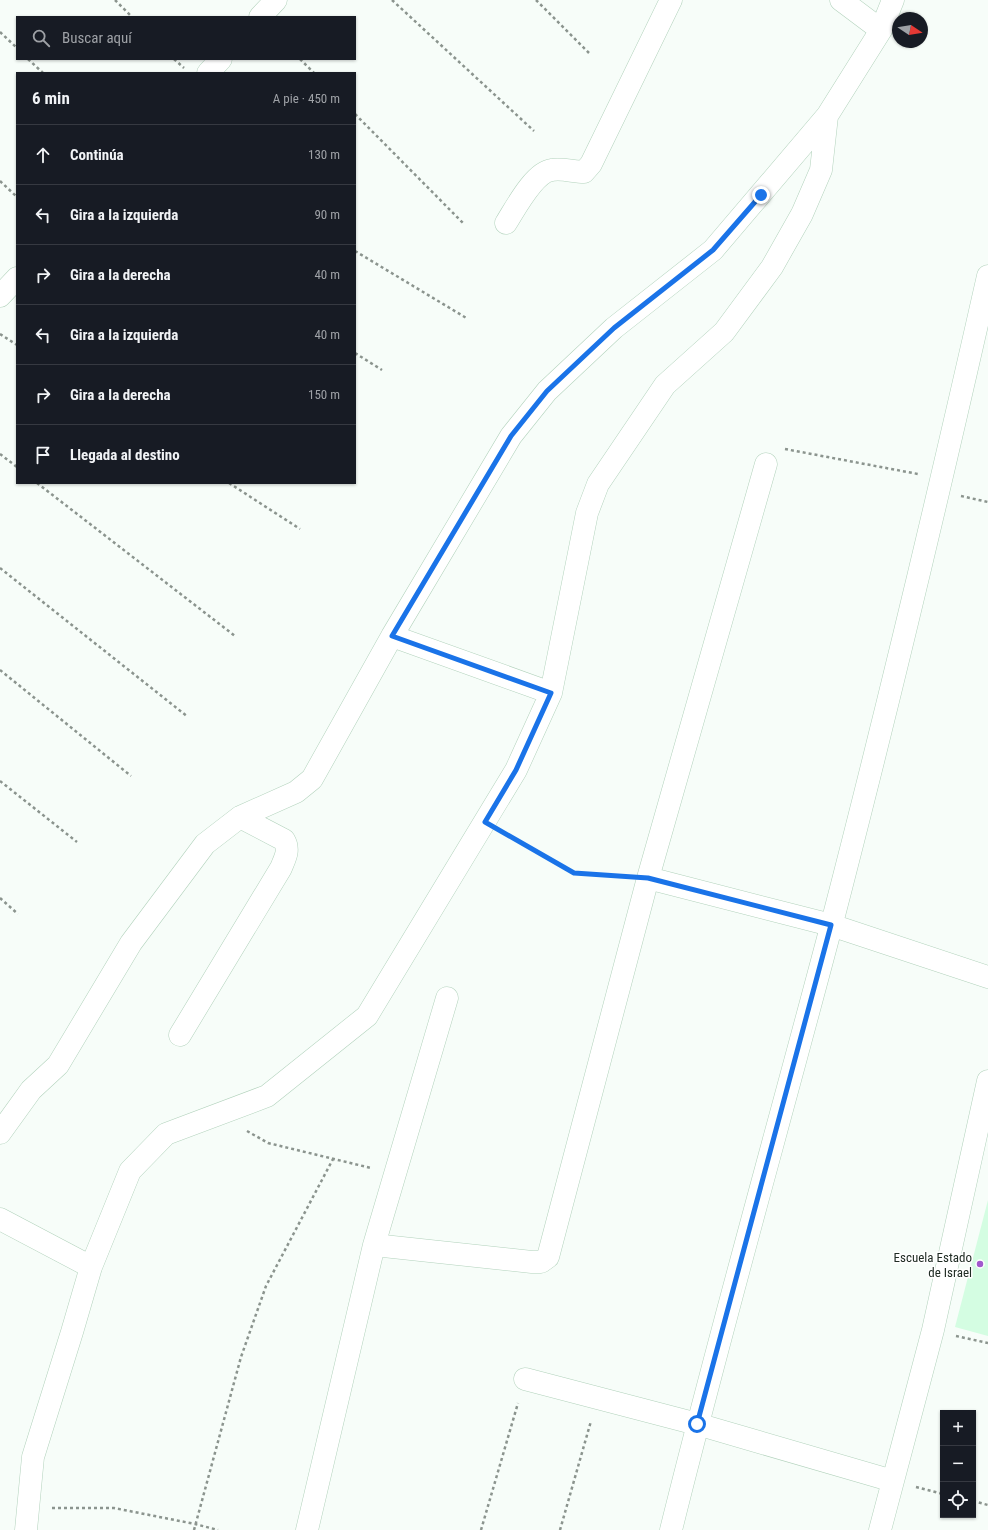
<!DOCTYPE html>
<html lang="es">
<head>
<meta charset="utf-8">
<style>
	:root { --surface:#171b24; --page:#242831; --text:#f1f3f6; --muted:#9ea1a6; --line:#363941 }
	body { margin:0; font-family:"Roboto Condensed",sans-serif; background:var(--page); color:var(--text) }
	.controls { position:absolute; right:12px; bottom:12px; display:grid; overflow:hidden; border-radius:0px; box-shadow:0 1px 3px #0004 }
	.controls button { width:36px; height:36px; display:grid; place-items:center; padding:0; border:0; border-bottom:1px solid var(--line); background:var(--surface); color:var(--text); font:20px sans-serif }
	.compass { position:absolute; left:892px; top:12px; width:36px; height:36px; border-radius:50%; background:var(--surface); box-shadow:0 1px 3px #0004; rotate:102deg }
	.stop { position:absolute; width:12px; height:12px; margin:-9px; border:3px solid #1a73e8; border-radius:50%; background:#fff }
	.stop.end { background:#1a73e8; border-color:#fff; box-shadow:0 1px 4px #0008 }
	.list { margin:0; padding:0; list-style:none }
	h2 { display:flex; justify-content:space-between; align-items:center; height:52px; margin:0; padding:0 16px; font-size:17px }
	h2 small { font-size:13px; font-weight:400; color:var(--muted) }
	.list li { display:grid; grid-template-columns:26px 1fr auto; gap:12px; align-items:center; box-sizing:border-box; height:60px; padding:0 16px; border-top:1px solid var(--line) }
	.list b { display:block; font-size:15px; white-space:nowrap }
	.list em { font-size:13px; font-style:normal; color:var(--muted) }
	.icon { flex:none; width:22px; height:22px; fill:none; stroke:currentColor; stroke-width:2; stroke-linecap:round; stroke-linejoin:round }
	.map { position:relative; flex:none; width:988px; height:1530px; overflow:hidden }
	.search { position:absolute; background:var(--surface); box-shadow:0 1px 3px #0004; left:16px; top:16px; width:340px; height:44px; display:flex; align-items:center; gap:10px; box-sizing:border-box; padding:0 14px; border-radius:0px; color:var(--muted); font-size:15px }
	.panel { position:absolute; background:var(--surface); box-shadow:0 1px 3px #0004; left:16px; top:72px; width:340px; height:412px; border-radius:0px }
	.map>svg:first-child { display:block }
</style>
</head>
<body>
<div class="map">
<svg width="988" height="1530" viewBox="0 0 988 1530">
	<rect width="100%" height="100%" fill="#f7fdf9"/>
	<!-- built -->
	<path fill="#d4fde2" d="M988,1200V1336L955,1327Z"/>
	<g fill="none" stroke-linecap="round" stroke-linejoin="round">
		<!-- minor casing -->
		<g stroke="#b2d2bc" stroke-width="23">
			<path id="minor" d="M841,0L881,30
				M260,17L276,0
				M208,73L221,59
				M506,223C515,209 534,172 552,170C562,168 574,172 584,172L591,164L671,0
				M0,296L17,278
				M392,636L551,693
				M648,878L831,925L988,977
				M180,1035L281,868C285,858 290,850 284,840L240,817
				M0,1133L31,1090L58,1065L131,943L205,844L240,817L296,792L312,779L392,636L511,436L547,391L614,328L713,250L827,116L881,30L893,0
				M0,1219L91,1267
				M374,1245L532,1262H541L548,1257L648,878L766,464
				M525,1379L697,1424L893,1481
				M26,1530L33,1457L72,1332L91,1267L130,1171L166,1134L267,1096L367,1016L516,770L551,693L587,513L598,484L665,385L724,332L772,267L802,214L821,170L827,116
				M307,1530L374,1245L447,998
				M671,1530C721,1328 778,1128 831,927C887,711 939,493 988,276
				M880,1530L933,1330L988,1081"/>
		</g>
		<!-- path -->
		<path stroke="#8b948e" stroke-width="2.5" stroke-dasharray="3 3" stroke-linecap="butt" d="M115,0L132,17
			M392,0L534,131
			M536,0L589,53
			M0,32L17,48
			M28,59L43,73
			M174,59L184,68
			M300,59L314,73
			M355,114L463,223
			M0,181L17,197
			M355,251L468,319
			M0,334L17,345
			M355,353L382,370
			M785,449L918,474
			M0,454L17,467
			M37,483L235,636
			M229,483L300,529
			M961,496L988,502
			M0,568L188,717
			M0,670L131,776
			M0,781L77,842
			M505,833L574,873L623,876
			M0,898L18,914
			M247,1131L268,1143L371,1168
			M956,1336L988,1343
			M916,1487L943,1494
			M973,1501L988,1505
			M52,1508H114L195,1524L218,1530
			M194,1530L241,1357L266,1286L333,1159
			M481,1530L518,1403
			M560,1530L591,1421"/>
		<!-- minor -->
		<use href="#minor" stroke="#fff" stroke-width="22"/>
	</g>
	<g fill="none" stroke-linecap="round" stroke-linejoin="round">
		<!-- route -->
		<path stroke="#1a73e8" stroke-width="5" d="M697,1424L831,925L648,878L574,873L485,822L516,770L551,693L392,636L511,436L547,391L614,328L713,250L761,195"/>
	</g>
	<!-- markers -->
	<circle fill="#a159cd" stroke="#fff" stroke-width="1.5" cx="980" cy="1264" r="4"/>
	<g text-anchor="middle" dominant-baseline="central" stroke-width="3" stroke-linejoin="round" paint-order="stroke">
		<!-- poi labels -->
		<g font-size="13" fill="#202c24" stroke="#fff" text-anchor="end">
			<text x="972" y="1257">Escuela Estado<tspan x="972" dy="15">de Israel</tspan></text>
		</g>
	</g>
</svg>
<div class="controls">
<button>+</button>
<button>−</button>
<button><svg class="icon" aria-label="locate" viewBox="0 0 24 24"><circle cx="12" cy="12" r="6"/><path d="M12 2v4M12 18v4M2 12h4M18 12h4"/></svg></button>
</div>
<svg class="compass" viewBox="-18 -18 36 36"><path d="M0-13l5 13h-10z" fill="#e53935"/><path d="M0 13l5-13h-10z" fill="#9ea1a6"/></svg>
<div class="stop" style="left:697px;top:1424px"></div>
<div class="stop end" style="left:761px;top:195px"></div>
<div class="search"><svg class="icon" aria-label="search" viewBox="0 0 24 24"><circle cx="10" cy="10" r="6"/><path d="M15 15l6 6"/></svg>Buscar aquí</div>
<section class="panel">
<h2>6 min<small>A pie · 450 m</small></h2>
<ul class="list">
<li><svg class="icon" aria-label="ahead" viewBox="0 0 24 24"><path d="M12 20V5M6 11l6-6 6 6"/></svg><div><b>Continúa</b></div><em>130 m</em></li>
<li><svg class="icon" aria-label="left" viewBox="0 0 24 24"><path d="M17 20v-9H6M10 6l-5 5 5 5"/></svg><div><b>Gira a la izquierda</b></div><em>90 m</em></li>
<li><svg class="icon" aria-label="right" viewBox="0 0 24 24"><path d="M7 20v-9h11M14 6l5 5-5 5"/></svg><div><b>Gira a la derecha</b></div><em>40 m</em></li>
<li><svg class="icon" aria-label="left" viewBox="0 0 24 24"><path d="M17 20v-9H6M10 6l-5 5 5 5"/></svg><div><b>Gira a la izquierda</b></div><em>40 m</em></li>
<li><svg class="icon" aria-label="right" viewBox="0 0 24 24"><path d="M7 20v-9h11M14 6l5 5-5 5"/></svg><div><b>Gira a la derecha</b></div><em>150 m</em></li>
<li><svg class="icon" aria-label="arrive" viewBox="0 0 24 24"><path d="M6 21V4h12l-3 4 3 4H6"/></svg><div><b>Llegada al destino</b></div></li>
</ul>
</section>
</div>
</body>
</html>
